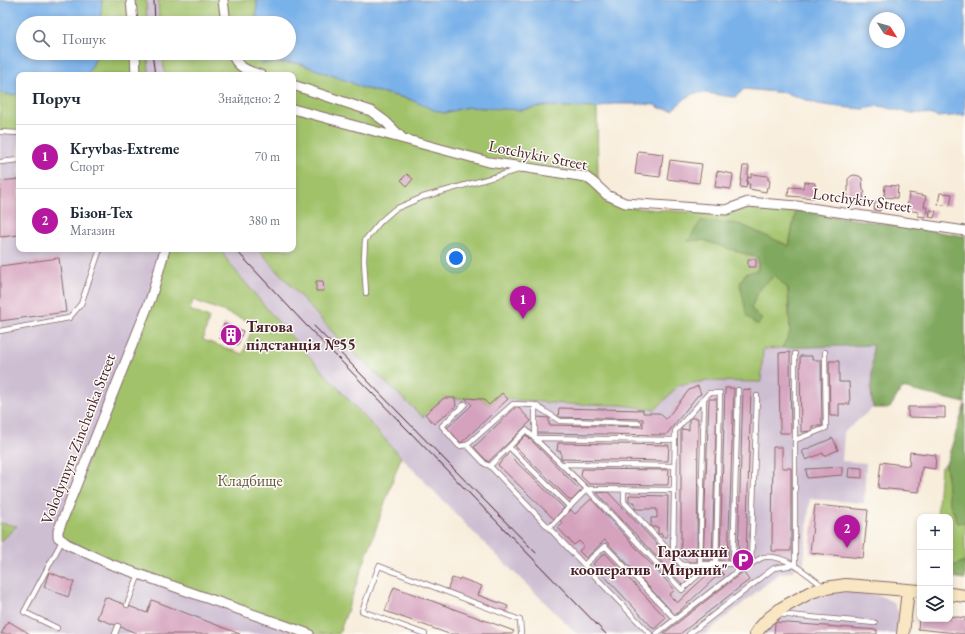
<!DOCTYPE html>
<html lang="uk">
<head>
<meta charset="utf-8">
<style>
	:root { --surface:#fff; --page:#f6f6f7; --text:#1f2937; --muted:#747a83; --line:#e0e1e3; --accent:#b5179e }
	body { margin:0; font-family:"EB Garamond",serif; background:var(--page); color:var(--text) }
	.controls { position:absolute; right:12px; bottom:12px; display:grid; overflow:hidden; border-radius:8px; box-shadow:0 2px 6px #0003 }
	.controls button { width:36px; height:36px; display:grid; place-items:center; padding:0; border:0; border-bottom:1px solid var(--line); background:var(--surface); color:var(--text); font:20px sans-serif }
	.compass { position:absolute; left:869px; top:12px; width:36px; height:36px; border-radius:50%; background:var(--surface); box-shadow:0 2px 6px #0003; rotate:126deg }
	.you { position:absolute; left:456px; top:258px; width:14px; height:14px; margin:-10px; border:3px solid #fff; border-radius:50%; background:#1a73e8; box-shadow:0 0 0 6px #1a73e833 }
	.badge { display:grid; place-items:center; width:26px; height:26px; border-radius:50%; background:var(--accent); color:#fff; font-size:13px; font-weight:700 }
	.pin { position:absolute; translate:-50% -33px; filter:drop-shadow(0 1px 2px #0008) }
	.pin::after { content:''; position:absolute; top:21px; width:14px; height:12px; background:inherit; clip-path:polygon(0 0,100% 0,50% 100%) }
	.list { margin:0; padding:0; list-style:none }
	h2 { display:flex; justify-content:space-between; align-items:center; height:52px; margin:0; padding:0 16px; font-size:17px }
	h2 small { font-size:13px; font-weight:400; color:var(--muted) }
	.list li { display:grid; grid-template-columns:26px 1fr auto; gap:12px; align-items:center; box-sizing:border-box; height:64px; padding:0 16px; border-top:1px solid var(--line) }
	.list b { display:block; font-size:15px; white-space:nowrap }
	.list p { margin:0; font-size:13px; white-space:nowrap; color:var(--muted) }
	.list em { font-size:13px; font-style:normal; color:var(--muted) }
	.icon { flex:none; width:22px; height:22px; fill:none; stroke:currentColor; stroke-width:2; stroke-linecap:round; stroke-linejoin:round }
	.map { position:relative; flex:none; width:965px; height:634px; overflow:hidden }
	.search { position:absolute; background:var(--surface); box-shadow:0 2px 6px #0003; left:16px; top:16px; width:280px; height:44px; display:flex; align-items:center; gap:10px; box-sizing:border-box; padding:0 14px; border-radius:22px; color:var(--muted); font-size:15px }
	.panel { position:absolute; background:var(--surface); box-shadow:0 2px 6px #0003; left:16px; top:72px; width:280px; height:180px; border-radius:8px }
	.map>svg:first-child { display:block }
</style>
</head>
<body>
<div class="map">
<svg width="965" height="634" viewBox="0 0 965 634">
	<rect width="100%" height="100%" fill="#fdfcf7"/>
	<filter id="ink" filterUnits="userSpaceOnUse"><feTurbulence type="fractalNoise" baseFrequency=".025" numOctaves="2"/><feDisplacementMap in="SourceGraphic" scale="8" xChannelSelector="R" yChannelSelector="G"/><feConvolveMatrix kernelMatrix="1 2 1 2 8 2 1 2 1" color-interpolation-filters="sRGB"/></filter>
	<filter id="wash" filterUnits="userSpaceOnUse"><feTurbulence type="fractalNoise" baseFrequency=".012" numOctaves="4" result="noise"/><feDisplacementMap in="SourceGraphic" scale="16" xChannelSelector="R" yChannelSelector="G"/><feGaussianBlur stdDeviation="0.9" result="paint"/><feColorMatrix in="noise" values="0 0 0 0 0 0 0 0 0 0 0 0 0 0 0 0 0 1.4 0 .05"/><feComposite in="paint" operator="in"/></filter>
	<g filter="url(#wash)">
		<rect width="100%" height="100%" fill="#f8eddb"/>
		<!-- industrial -->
		<path fill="#cdbed2" d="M146,0H158L159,23H147Z
			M148,53H162L165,75H149Z
			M0,132L19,133V249H165L302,634H0V542L17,526L0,523Z
			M220,249H258L336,336L425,414L444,398L483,399L502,393L508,399L621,405L655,409L679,385L707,381H761L763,349L873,345L871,392L873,408L844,432L842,461L866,463L864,503L810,499L804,563L791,572L780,573L705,634H577L476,535L401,457L278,322L229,263Z
			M846,591L881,596L894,603L899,613L897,634H763L769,625L785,613L814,596Z"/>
		<!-- green -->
		<path fill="#a2c26b" stroke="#76704b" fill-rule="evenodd" d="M102,0H146L147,23H100Z
			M158,0H257L256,23H159Z
			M97,53H148L149,75H86L96,58Z
			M162,53H258L261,63H298L350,82L362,88L409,99L444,113L468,107L520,110L544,106L597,108L598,181L597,191L606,200L624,207L726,215L749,205L796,210L789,246L739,224L688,241L703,240L758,258V270L747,317L762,320L751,308L759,289L775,275L788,289L790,333L782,348L763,349L761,382L707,381L679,385L655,410L621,405L565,404L508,399L502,393L489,405L483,399L444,398L423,417L336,336L258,249H293V75H165Z
			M0,93L11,95L19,94V133L0,132Z
			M165,249H220L229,263L278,322L401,457L339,634H309L139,574L58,537L151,298ZM193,300L254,323L243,354L203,340L209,318L190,310Z
			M946,464L949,501L958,523L965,522V561L950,567V517H937L941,467Z
			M0,523L17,526L0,542Z"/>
		<!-- forest -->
		<path fill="#81a85f" stroke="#666445" d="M796,210L965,236V403L902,388L890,408H873L871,392L873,345L782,348L790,333L788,289L775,275L759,289L751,308L762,320L757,325L747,317L740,283L745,274L758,270V258L703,240L688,241L701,221L739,224L789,246Z
			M965,404V522L958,523L949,501L946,464Z
			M965,561V579L950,577V567Z"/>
		<!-- water -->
		<path fill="#79b1e9" stroke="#62688a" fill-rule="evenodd" d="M0,0H102L100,23H23V53H97C95,61 91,69 86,75H19V94L11,95L0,93Z
			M257,0H965V115L938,117L929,114L910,113L879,106L864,109L839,107L818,104L786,93L744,89L736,97C724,97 702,90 692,94C685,98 678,105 672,110L660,108L655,105L645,104H612L597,108L544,106L520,110L468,107L444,113L434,110L409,99L362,88L350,82L298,63H261L258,53H289V23H256ZM875,18H899V42H875Z"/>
		<g id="blocks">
			<!-- building -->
			<path fill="#d5a2be" d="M638,151L663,154L660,177L635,174Z
				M670,160L702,164L699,183L667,179Z
				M743,166H749L746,188L740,187Z
				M717,171L733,174L731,189L715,187Z
				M407,174L413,179L407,186L401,180Z
				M751,174L768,176V180L770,181L769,187H767L766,192L749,189L750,184H747L748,177L751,178Z
				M855,175L859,176L862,178L863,190L865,192L863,195L864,200H860L858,204H856L853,201H848V195L847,193L848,191V179L851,176Z
				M19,179V235L0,237V181Z
				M804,182L815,183L814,198L788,196L789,187L803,188Z
				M885,185L898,186L897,198L884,197Z
				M909,193L926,196L924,207H927L926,217L918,216L919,212L907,210Z
				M940,193L952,194L950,206L938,204Z
				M875,202L881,203L880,211L874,210Z
				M930,210L936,211L934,218L929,217Z
				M59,258L66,312L0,321V266Z
				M748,259H756V267H748Z
				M316,281H323L324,291H316Z
				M224,324L243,331L238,345L219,338Z
				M790,352L791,433H780L779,353Z
				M800,356H812V360H821L822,426H812V431L801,432Z
				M829,361H839V382H849L850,404H839V416H830Z
				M698,386L701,394L697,396L666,435L537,433V417L549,418V425L643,427V419L558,417L559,408L643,410V413H659L666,419L689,390Z
				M725,388H734L728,561H720Z
				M743,389L751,390L746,558H738Z
				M502,393L508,399L461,443L447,428L472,405L465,398L483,399L489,405Z
				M444,398H455L456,406L434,424L425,414Z
				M709,399H717L712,560H703Z
				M517,406L531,421L488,462L474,447Z
				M908,407H945V418L908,417Z
				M689,418H698L697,562H689L681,556V429L689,430Z
				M526,435L581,491L571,501L515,446Z
				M833,438L838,450L824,456L823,453L806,460L802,451Z
				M558,443L669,445L668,461L561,459V451H557Z
				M773,447H782V468H791V551H772Z
				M910,452L936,455L935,469L922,467L919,492L878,488L881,462L909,466Z
				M508,454L564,508L554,519L498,465Z
				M842,467V475L807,478L806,469Z
				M849,467L862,468V478L848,477Z
				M582,469L669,470L668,485L589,484L581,476Z
				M608,492L684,573L690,568L696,574L683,585L597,493Z
				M629,495L668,496L667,537H662V534H658V527H651V518H657V509H635V502H629Z
				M591,499L675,590L669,595L677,603L710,572L720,571L724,575L715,578L675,615L605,540L586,558L579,551L584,546L579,541L574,545L558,528L563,524L560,520L571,510L575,514Z
				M815,505L868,510L863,558L810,553Z
				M605,553L666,618L654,629L593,564Z
				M49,572L74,582L68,597L44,587Z
				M743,572L749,580L680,634H663Z
				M452,578L459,580L460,578L482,586L478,595L508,606L505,613L447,591Z
				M394,587L514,631L512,634H449L385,611Z
				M105,597L147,613L152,600L240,634H139L97,618Z
				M950,616L965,618V634L918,629L919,619H950Z
				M8,621L30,634H1Z
				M775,622L877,630V634H774Z"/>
		</g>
	</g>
	<g filter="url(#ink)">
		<use href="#blocks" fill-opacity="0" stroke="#876769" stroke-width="1"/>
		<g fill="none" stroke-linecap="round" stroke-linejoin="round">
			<!-- lane casing -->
			<g stroke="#876769" stroke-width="6">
				<path id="lane" d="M0,132L19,133
					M0,162L19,160
					M366,293L364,260L365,240L381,221L395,209L423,197L522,169
					M0,331L69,318L81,304L100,249
					M709,393H720L716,564L682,565L673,555L675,431Z
					M465,404L442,426L459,446L467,445L485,464L490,466
					M535,405L560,421L639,423
					M795,440L826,428L825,352
					M467,445L513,404L535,405V438L675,440
					M509,447L570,507
					M561,464L674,466
					M624,489V502L673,555
					M549,528L587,489L674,490
					M700,564L704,399
					M733,564L738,390
					M751,564L757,396
					M584,565L605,546L675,619
					M127,605L139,574
					M777,614L875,623
					M57,628L24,612L62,541
					M115,634L118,626
					M425,634L362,611L379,566L520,620L521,634
					M650,634L490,466L526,430L587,489L682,590C691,582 705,566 716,564C727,562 740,566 750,564C755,563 759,558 764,557C786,554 808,575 824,587
					M656,634L747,564
					M689,634L774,568L795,565V354"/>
			</g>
			<!-- street casing -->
			<g stroke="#876769" stroke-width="11">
				<path id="street" d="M131,0L133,23
					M223,0L226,23
					M135,53L136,75
					M232,53C236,67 248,71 261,75
					M293,85L371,111L386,122L402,138
					M293,109L489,162L586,177L594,183L607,195L625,203L726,210L748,202L797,206L965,231
					M165,249L151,298L58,531V537L67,544L110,564L309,634"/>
			</g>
			<!-- secondary casing -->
			<g stroke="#876769" stroke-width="14">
				<path id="secondary" d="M950,594L965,596
					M756,634L759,629L768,619L782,608L811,592L825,588L846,585L920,591
					M903,634L908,590"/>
			</g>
			<!-- lane -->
			<use href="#lane" stroke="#fff" stroke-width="4.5"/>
			<!-- street -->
			<use href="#street" stroke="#fff" stroke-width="9"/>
			<!-- secondary -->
			<use href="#secondary" stroke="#f9e7c3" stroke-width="12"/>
			<!-- tram -->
			<path stroke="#4a1f2b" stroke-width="1" d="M154,0L155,23
				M152,53L155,75
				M235,249L304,323L606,634
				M314,326L536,553"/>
		</g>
	</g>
	<!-- icons -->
	<defs>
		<g id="building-disc" transform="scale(1.15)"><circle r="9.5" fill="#b5179e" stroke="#fdfcf7"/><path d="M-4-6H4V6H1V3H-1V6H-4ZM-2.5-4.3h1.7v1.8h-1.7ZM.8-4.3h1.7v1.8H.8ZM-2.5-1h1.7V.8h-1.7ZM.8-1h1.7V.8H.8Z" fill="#fff"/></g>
		<g id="parking-disc" transform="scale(1.15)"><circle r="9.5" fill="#b5179e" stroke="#fdfcf7"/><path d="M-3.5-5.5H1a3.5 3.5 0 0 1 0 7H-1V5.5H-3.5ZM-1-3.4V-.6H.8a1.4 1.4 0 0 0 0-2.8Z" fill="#fff"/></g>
	</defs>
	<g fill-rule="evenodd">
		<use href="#building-disc" x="231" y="335"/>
		<use href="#parking-disc" x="743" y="560"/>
	</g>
	<g text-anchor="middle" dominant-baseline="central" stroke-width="3" stroke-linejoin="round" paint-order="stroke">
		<!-- street labels -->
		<g font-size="16" fill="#4a1f2b" stroke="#fdfcf7">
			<text transform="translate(538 155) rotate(11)">Lotchykiv Street</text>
			<text transform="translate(862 200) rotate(8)">Lotchykiv Street</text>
			<text transform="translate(78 439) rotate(-69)">Volodymyra Zinchenka Street</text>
		</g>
		<!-- poi labels -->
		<g font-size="16" font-weight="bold" fill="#4a1f2b" stroke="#fdfcf7" text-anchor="start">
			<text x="246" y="326">Тягова<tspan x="246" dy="18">підстанція №55</tspan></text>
			<text x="728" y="551" text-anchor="end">Гаражний<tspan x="728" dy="18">кооператив "Мирний"</tspan></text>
		</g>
		<!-- park labels -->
		<g font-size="16" fill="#695841" stroke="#fdfcf7">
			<text x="250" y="480">Кладбище</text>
		</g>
	</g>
</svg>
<div class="controls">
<button>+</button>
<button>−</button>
<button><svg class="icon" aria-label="layers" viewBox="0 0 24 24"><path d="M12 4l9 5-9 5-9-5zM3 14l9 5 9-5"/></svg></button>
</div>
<svg class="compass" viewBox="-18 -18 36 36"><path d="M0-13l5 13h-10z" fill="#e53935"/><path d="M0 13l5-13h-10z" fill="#747a83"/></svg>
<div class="you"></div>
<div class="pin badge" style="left:523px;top:319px">1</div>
<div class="pin badge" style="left:847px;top:548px">2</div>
<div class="search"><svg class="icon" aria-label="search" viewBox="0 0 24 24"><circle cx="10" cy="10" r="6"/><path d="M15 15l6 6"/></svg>Пошук</div>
<section class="panel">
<h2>Поруч<small>Знайдено: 2</small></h2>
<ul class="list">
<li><span class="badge">1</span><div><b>Kryvbas-Extreme</b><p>Спорт</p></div><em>70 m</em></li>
<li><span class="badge">2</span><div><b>Бізон-Тех</b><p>Магазин</p></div><em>380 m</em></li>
</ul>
</section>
</div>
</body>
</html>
